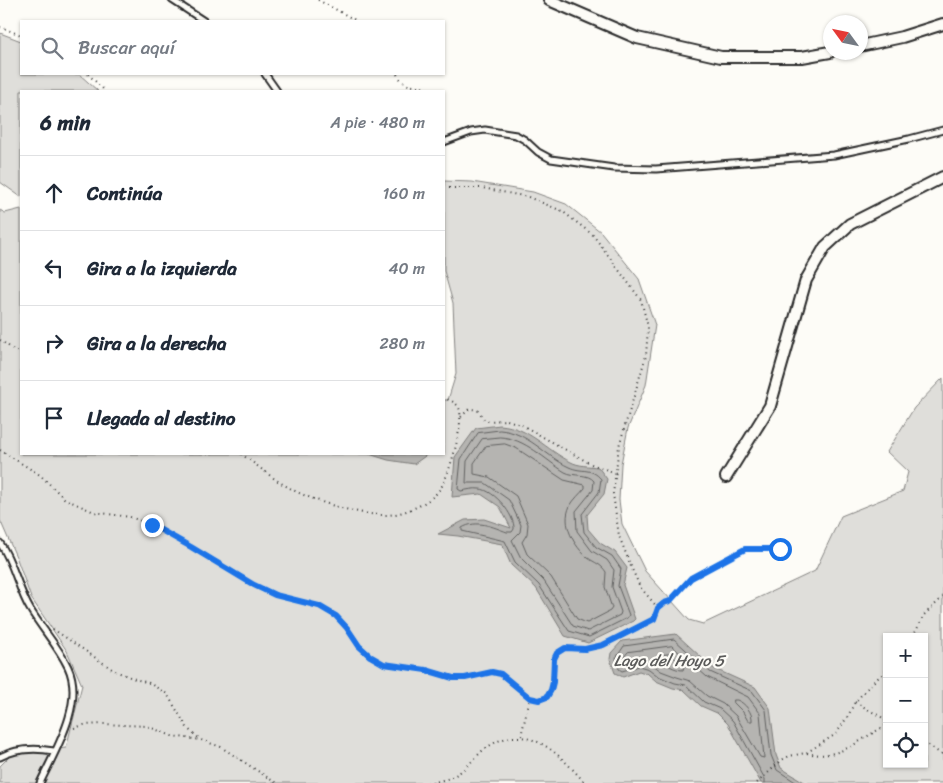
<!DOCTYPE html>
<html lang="es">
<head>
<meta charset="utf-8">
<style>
	:root { --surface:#fff; --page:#f2f2f3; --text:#1f2937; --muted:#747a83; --line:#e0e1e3 }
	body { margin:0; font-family:Sriracha,sans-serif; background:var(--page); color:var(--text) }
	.controls { position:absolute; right:15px; bottom:15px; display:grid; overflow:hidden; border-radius:0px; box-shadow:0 1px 4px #0004 }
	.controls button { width:45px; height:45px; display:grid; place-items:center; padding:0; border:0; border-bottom:1px solid var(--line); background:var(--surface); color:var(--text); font:25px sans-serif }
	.compass { position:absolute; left:823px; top:15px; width:45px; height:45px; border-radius:50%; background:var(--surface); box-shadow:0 1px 4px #0004; rotate:303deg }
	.stop { position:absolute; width:15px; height:15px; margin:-11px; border:4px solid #1a73e8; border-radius:50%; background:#fff }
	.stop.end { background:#1a73e8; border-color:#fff; box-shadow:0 1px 5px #0008 }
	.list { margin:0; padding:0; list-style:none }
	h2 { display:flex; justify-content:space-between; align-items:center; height:65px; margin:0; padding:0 20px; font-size:21px }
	h2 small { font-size:16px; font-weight:400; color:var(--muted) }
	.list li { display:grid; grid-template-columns:32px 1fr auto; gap:15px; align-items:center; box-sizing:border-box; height:75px; padding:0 20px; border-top:1px solid var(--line) }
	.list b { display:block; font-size:19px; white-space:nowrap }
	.list em { font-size:16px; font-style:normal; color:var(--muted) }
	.icon { flex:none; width:28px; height:28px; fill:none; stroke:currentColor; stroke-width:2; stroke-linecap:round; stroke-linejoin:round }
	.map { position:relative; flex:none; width:943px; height:783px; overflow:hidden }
	.search { position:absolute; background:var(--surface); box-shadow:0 1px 4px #0004; left:20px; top:20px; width:425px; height:55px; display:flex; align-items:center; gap:12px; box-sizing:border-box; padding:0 18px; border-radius:0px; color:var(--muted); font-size:19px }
	.panel { position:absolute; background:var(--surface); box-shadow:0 1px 4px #0004; left:20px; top:90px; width:425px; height:365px; border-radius:0px }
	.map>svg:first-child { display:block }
</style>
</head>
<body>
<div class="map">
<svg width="943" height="783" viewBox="0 0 943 783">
	<rect width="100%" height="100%" fill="#fdfcf7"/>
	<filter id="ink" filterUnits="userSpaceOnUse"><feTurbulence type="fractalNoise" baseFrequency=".02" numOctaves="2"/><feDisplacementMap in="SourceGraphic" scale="10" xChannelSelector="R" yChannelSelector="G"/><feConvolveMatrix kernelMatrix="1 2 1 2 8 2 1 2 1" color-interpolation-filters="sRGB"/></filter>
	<g filter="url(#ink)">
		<!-- green -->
		<path fill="#dfdeda" stroke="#858482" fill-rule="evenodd" d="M0,33L21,41V74H79L98,91H21V197L0,182Z
			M444,181L472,182L533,192L566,204L601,232L639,279L655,325L646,385L628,428L621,464L619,500L622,524L645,571L689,620L703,624L815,571L841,516L903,491L908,472L887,452L914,408L943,378V783H0V766L12,754L66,748L82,685L67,651L31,598L17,559L0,520V210L5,213L21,209V454H444V400H448L456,374L453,303L444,271ZM887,637H924V764H887Z"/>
		<!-- water -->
		<path fill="#b5b4b1" stroke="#7e7d7b" d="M500,425C529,427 546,450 571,462C578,466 589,466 598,467L607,479L604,494L587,515L588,529L600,543L615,552L627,568L623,585L635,619L633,621L588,643L565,636L536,588L511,565L502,544L458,536L438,534L465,520L484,519L511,528L500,507L481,494L452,497L455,457L476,428Z
			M369,454H428L414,464L388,460Z
			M676,634L713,668L755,687L770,708L776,755L781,768L806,783H761L728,724L717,713L701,706L684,690L673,688L656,681L648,674L639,671L623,677L615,673L610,659L611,653L622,641Z"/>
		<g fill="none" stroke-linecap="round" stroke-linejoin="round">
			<!-- shore -->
			<path stroke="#626261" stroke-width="1" d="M500,430C528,432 545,456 569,467C582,473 591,467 601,479L599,492L582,514L584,532L596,547L612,556L621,569L618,586L629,615L627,618L589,637L569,631L539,585L515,562L505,541L462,531V528C477,519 493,527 507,532H512L514,529C515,515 494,490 480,489C474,488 467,490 461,491L458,489L461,459L478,433Z
				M500,437C525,438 545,460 565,472C574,477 588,473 594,481L593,490L576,511L577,531L592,551L607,560L614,570L612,587L621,612L620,615L588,631L573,626L544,581L521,558L512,540L520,532L521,525L509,500L485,483H466L467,461L482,439Z
				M505,444L516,448L564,480L585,485V488C580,494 574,499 570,506C561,524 574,546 588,558C595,563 601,564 606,572L605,587L612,608L610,611L587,623L577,619L551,577L527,554L522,542L527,534L528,524L516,496L489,477L474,474V463L486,446Z
				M672,646L707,677L748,697L760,713L764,758L760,757L736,716L723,704L707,696L690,681L677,677L661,671L652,664L642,660H636L625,664L622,659L628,652Z
				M670,654L684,666L683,670C675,670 664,664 659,658L661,655Z
				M734,700H737C745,703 753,713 752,721H748L743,712L734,703Z
				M765,783V779L733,721L720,709L704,702L686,685L675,683L658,676L649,669L639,666L622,671L619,669L616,658L624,646L674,639L710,672L752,691L766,710L771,755L777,770L797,783"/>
			<!-- lane casing -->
			<g stroke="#2b2b2b" stroke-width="9">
				<path id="lane" d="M172,0L204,21
					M265,74L277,91
					M444,142L471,132L485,130L516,135L525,140L538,152L551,159L614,168L656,169L834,155L909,139L943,130
					M0,543C14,563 18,589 30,609C42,629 58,646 68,667C85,703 55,751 40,783
					M0,757C17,748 36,748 54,751"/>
			</g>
			<!-- street casing -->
			<g stroke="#2b2b2b" stroke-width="14">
				<path id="street" d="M549,0L637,38L721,57H802L830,52
					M860,46L902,37L943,24
					M726,477L770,406L806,280L825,247L850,224L943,177"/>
			</g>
			<!-- path -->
			<path stroke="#2b2b2b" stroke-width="2" stroke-dasharray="1 4" stroke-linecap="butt" d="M318,0L357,21
				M0,27L21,35
				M88,74L105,91
				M397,74C408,93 417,81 429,91
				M444,188H482L528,197L562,211L593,235L641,300L648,327L646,356L619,446L613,494L619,536L632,569L640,587L658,608
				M0,340L15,351L21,353
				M461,417L469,409C483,409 478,414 486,421L507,420L520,424L591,464L616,473
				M0,450L40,475L65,499L94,512L130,517L152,525L191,547L254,585L275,595L319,606L336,616L347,628L359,646L370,656L384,664L426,670L453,678H465L492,672L501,675L530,698L539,700L547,697L551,690L553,682L554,659L557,653L565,648L585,649L603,645L654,619L658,608L664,603L670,601L691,578L745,549H780
				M241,454C256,464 271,478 288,487C309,500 358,515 383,515C400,516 430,504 440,489C449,477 465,421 459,408C456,402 449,400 444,398
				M53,629L115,671L135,679L149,683L167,694L188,729L200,739
				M913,637L924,615L943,597
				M855,702L883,718L887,722
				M74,728L84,725L104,724L147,726L172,736L201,740L221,747L276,783
				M521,736L530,698
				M924,743L943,755
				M807,753C840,761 859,739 887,725
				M427,783C448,780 457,777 471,762C476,758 480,752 485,749C525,718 559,753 585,783
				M757,783L782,760L789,756L806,753L836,734L848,716L855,702L872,683L887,670"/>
			<!-- lane -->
			<use href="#lane" stroke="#fdfcf7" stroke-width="5"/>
			<!-- street -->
			<use href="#street" stroke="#fdfcf7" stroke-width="10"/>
		</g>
	</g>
	<g fill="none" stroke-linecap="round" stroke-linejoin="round" filter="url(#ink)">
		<!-- route -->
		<path stroke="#1a73e8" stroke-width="6" d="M152,525L191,547L254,585L275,595L319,606L336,616L347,628L359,646L370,656L384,664L426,670L453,678H465L492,672L501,674L530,698L539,700L547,697L551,690L553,682L554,659L557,653L565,648L585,649L603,645L654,619L658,608L664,603L670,601L691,578L745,549H780"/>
	</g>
	<g text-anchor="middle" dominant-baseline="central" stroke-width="4.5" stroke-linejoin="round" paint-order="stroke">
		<!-- water labels -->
		<g font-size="16" font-style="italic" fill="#5b5b5a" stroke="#fdfcf7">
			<text x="669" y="660">Lago del Hoyo 5</text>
		</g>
	</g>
</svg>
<div class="controls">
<button>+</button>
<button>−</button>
<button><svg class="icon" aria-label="locate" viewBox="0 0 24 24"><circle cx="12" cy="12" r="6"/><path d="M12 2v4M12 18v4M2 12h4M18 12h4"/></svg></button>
</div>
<svg class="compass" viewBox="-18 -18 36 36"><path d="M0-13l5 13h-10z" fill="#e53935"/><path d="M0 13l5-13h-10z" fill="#747a83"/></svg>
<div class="stop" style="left:780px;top:549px"></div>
<div class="stop end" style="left:152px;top:525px"></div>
<div class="search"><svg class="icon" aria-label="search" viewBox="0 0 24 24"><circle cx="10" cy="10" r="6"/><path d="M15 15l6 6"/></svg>Buscar aquí</div>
<section class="panel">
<h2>6 min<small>A pie · 480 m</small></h2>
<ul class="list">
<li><svg class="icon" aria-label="ahead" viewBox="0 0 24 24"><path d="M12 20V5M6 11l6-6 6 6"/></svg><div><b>Continúa</b></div><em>160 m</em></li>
<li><svg class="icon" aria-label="left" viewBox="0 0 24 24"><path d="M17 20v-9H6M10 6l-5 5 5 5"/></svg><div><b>Gira a la izquierda</b></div><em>40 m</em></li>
<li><svg class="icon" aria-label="right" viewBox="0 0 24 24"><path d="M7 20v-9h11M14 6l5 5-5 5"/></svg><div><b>Gira a la derecha</b></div><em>280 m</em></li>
<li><svg class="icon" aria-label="arrive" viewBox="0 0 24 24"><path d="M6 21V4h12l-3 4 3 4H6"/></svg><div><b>Llegada al destino</b></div></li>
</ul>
</section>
</div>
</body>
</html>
